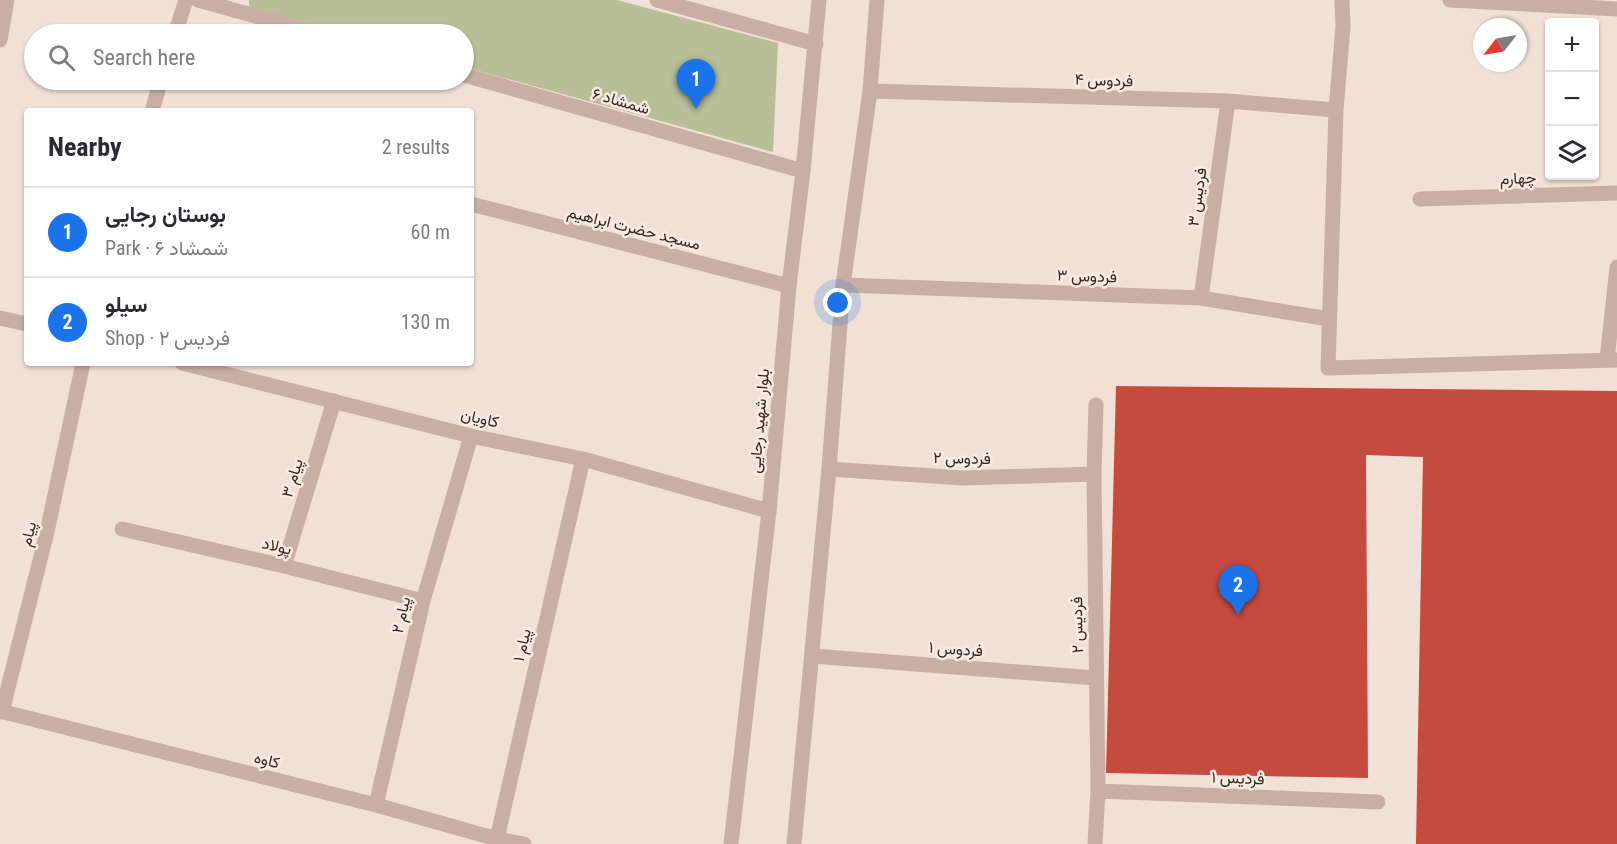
<!DOCTYPE html>
<html lang="en">
<head>
<meta charset="utf-8">
<style>
	:root { --surface:#fff; --page:#f7f7f7; --text:#2b2b33; --muted:#7c7c81; --line:#e1e1e2; --accent:#1a73e8 }
	body { margin:0; font-family:"Roboto Condensed",Vazirmatn,sans-serif; background:var(--page); color:var(--text) }
	.controls { position:absolute; right:18px; top:18px; display:grid; overflow:hidden; border-radius:6px; box-shadow:0 2px 4px #0004 }
	.controls button { width:54px; height:54px; display:grid; place-items:center; padding:0; border:0; border-bottom:2px solid var(--line); background:var(--surface); color:var(--text); font:30px sans-serif }
	.compass { position:absolute; left:1473px; top:18px; width:54px; height:54px; border-radius:50%; background:var(--surface); box-shadow:0 2px 4px #0004; rotate:239deg }
	.you { position:absolute; left:838px; top:303px; width:21px; height:21px; margin:-15px; border:4px solid #fff; border-radius:50%; background:#1a73e8; box-shadow:0 0 0 9px #1a73e833 }
	.badge { display:grid; place-items:center; width:39px; height:39px; border-radius:50%; background:var(--accent); color:#fff; font-size:20px; font-weight:700 }
	.pin { position:absolute; translate:-50% -50px; filter:drop-shadow(0 2px 3px #0008) }
	.pin::after { content:''; position:absolute; top:32px; width:21px; height:18px; background:inherit; clip-path:polygon(0 0,100% 0,50% 100%) }
	.list { margin:0; padding:0; list-style:none }
	h2 { display:flex; justify-content:space-between; align-items:center; height:78px; margin:0; padding:0 24px; font-size:26px }
	h2 small { font-size:20px; font-weight:400; color:var(--muted) }
	.list li { display:grid; grid-template-columns:39px 1fr auto; gap:18px; align-items:center; box-sizing:border-box; height:90px; padding:0 24px; border-top:2px solid var(--line) }
	.list b { display:block; font-size:22px; white-space:nowrap }
	.list p { margin:0; font-size:20px; white-space:nowrap; color:var(--muted) }
	.list em { font-size:20px; font-style:normal; color:var(--muted) }
	.icon { flex:none; width:33px; height:33px; fill:none; stroke:currentColor; stroke-width:2; stroke-linecap:round; stroke-linejoin:round }
	.map { position:relative; flex:none; width:1617px; height:844px; overflow:hidden }
	.search { position:absolute; background:var(--surface); box-shadow:0 2px 4px #0004; left:24px; top:24px; width:450px; height:66px; display:flex; align-items:center; gap:15px; box-sizing:border-box; padding:0 21px; border-radius:33px; color:var(--muted); font-size:22px }
	.panel { position:absolute; background:var(--surface); box-shadow:0 2px 4px #0004; left:24px; top:108px; width:450px; height:258px; border-radius:6px }
	.map>svg:first-child { display:block }
</style>
</head>
<body>
<div class="map">
<svg width="1617" height="844" viewBox="0 0 1617 844">
	<rect width="100%" height="100%" fill="#f1e0d6"/>
	<!-- green -->
	<path fill="#b8bf97" d="M249,0H617L778,43L773,152L464,67V34H348L249,7Z"/>
	<!-- building -->
	<path fill="#c64b3f" d="M1116,386L1617,391V844H1416L1423,457L1366,455L1368,778L1106,773Z"/>
	<g fill="none" stroke-linecap="round" stroke-linejoin="round">
		<!-- minor -->
		<path stroke="#c8aea3" stroke-width="15" d="M198,0L320,34
			M657,0L816,44
			M1342,0L1343,27L1336,110L1328,368L1617,360
			M1450,0L1617,9
			M175,34L186,0
			M464,75L803,171
			M870,91L1228,101L1336,110
			M152,111L161,80
			M1420,199L1617,193
			M471,204L789,286
			M843,285L1201,298L1329,319
			M1201,298L1228,101
			M0,318L27,324
			M1607,360L1617,267
			M182,363L471,436L583,459L769,511
			M829,469L963,478L1094,474
			M122,529L284,566L423,601
			M284,566L334,401
			M813,656L1096,678
			M0,711L376,805L497,839L524,844
			M2,712L47,532L83,363
			M1098,791L1378,802
			M376,805L423,601L471,436
			M497,839L583,459
			M1095,844L1098,791L1094,474L1096,405"/>
		<!-- tertiary -->
		<path stroke="#c8aea3" stroke-width="15" d="M0,40L7,0
			M731,844L769,511L789,286L803,171L819,0
			M794,844L829,469L843,285L870,91L877,0"/>
	</g>
	<g text-anchor="middle" dominant-baseline="central" stroke-width="5" stroke-linejoin="round" paint-order="stroke">
		<!-- street labels -->
		<g font-size="16" fill="#332725" stroke="#f9ebe2">
			<text transform="translate(1104 80) rotate(2)">فردوس ۴</text>
			<text transform="translate(621 101) rotate(16)">شمشاد ۶</text>
			<text transform="translate(1518 178) rotate(-2)">چهارم</text>
			<text transform="translate(1197 197) rotate(-82)">فردیس ۳</text>
			<text transform="translate(634 228) rotate(14)">مسجد حضرت ابراهیم</text>
			<text transform="translate(1087 276) rotate(2)">فردوس ۳</text>
			<text transform="translate(480 418) rotate(13)">کاویان</text>
			<text transform="translate(759 421) rotate(-85)">بلوار شهید رجایی</text>
			<text transform="translate(962 458) rotate(1)">فردوس ۲</text>
			<text transform="translate(292 478) rotate(-73)">پیام ۳</text>
			<text transform="translate(28 534) rotate(-77)">پیام</text>
			<text transform="translate(277 546) rotate(13)">پولاد</text>
			<text transform="translate(401 615) rotate(-77)">پیام ۲</text>
			<text transform="translate(1077 625) rotate(-91)">فردیس ۲</text>
			<text transform="translate(522 645) rotate(-77)">پیام ۱</text>
			<text transform="translate(956 649) rotate(4)">فردوس ۱</text>
			<text transform="translate(267 760) rotate(14)">کاوه</text>
			<text transform="translate(1238 778) rotate(2)">فردیس ۱</text>
		</g>
	</g>
</svg>
<div class="controls">
<button>+</button>
<button>−</button>
<button><svg class="icon" aria-label="layers" viewBox="0 0 24 24"><path d="M12 4l9 5-9 5-9-5zM3 14l9 5 9-5"/></svg></button>
</div>
<svg class="compass" viewBox="-18 -18 36 36"><path d="M0-13l5 13h-10z" fill="#e53935"/><path d="M0 13l5-13h-10z" fill="#7c7c81"/></svg>
<div class="you"></div>
<div class="pin badge" style="left:696px;top:109px">1</div>
<div class="pin badge" style="left:1238px;top:615px">2</div>
<div class="search"><svg class="icon" aria-label="search" viewBox="0 0 24 24"><circle cx="10" cy="10" r="6"/><path d="M15 15l6 6"/></svg>Search here</div>
<section class="panel">
<h2>Nearby<small>2 results</small></h2>
<ul class="list">
<li><span class="badge">1</span><div><b>بوستان رجایی</b><p>Park · شمشاد ۶</p></div><em>60 m</em></li>
<li><span class="badge">2</span><div><b>سیلو</b><p>Shop · فردیس ۲</p></div><em>130 m</em></li>
</ul>
</section>
</div>
</body>
</html>
